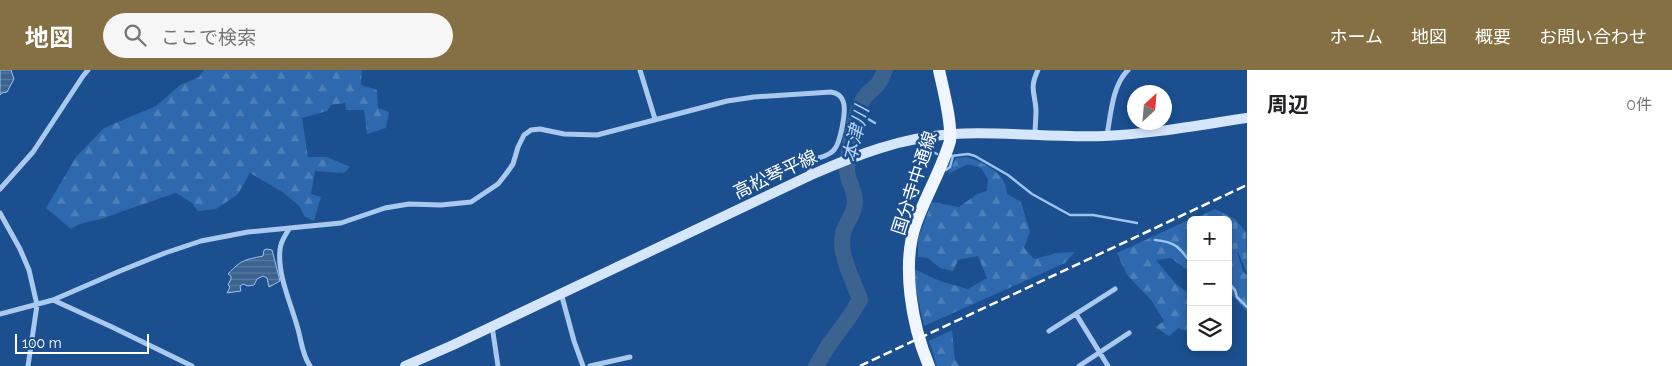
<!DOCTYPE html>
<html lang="ja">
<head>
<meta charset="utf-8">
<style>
	:root { --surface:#fff; --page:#f6f6f6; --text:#202124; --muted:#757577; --line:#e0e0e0; --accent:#847042 }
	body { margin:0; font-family:Raleway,"Noto Sans JP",sans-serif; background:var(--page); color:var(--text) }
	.controls { position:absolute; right:15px; bottom:15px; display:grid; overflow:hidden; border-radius:8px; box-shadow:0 2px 8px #0003 }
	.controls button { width:45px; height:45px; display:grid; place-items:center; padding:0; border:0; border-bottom:1px solid var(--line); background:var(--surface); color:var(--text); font:25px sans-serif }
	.compass { position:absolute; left:1127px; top:15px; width:45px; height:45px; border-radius:50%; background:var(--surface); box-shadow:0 2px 8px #0003; rotate:26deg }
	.scale { position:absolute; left:15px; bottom:12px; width:134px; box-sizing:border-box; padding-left:5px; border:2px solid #fff; border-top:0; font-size:14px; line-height:18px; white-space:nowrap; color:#fff; -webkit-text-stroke:4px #1b4f8f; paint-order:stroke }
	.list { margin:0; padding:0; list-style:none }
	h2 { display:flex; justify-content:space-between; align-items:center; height:65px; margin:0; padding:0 20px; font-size:21px }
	h2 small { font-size:16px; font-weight:400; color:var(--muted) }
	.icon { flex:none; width:28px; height:28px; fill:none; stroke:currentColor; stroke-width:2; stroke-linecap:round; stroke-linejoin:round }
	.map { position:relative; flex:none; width:1247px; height:296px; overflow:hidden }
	header { display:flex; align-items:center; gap:30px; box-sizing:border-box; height:70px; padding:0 25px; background:var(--accent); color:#fff }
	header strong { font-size:24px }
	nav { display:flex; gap:28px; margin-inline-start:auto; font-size:18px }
	.search { width:350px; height:45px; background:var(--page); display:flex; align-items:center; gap:12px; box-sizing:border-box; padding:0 18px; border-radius:28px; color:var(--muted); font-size:19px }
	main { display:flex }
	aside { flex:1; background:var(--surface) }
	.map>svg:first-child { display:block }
</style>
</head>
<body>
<header>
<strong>地図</strong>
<div class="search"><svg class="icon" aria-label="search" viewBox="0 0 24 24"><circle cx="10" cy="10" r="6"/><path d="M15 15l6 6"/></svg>ここで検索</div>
<nav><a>ホーム</a><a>地図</a><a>概要</a><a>お問い合わせ</a></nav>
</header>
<main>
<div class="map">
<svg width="1247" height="296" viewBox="0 0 1247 296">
	<defs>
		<pattern id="forest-firs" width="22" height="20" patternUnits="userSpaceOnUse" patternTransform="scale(1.25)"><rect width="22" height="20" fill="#2e69ad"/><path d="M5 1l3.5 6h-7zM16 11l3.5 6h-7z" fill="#4d80b9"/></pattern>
		<pattern id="cemetery-stones" width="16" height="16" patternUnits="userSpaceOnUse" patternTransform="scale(1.25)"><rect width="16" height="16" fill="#2e69ad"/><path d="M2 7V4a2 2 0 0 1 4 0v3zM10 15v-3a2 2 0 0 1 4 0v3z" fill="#4d80b9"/></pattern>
		<pattern id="water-rules" width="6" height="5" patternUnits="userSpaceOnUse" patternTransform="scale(1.25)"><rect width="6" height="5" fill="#3c6290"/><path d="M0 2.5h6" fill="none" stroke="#597aa1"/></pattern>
	</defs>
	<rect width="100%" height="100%" fill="#1b4f8f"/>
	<!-- forest -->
	<path fill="url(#forest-firs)" d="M204,0H362L361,15L377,20L378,38L389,42L386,58L367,64L364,40H346L345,33L331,35L327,41L302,48L308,87H327L350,97L344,103L315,101L311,124L321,127L314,151L305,147L299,136L284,123L250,103L238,124L216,139L198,141L192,133L176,123C152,131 128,139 104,148C90,153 85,150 71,159L46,138L76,87L104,58L156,36L180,15L199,7Z
		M967,87C979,91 998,99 1004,112C1006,115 1006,120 1007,124L1021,132L1030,161L1024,178L1034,189L1057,183L1075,182L1065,193L924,256L916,219L914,199L940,211L968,219L987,208L978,186L958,190L953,201L940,198L928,188L918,187V169L932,132L959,137L977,124L987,121L988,109L981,98L968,94L948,104L956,88Z
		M1193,148L1195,150H1191V203L1171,188L1156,190L1176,214L1191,225V263L1178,258L1169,266L1155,257L1164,251L1151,230L1127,205L1117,183Z
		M1237,182L1243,201L1247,205V242L1233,226L1228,224V184Z
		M952,260L955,290L959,296H937L929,271Z"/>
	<!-- cemetery -->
	<path fill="url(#cemetery-stones)" d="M1215,139L1235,149L1246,162L1247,203L1238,182L1228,183V150H1198L1196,148Z"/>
	<!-- water -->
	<path fill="url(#water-rules)" stroke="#9cc4f0" d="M0,0H11L14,9L7,22L2,23L0,25Z
		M267,179L272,180L280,211L269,217L267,208L263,206L257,209L254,215L248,216L243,214L240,216L241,221L227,223L230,217L228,215L231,209V206L228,204C241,190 244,190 263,186L264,180Z"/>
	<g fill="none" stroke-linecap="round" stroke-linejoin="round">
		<!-- stream -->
		<path stroke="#9cc4f0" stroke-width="2.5" d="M858,43L875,53
			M920,75L937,84
			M951,86L968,84L975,86L1008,105L1032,124L1070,145H1093L1137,153
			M946,100L950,97L953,86
			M1155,170C1176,172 1179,177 1191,193
			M1228,212L1235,220L1237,227L1247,237"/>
		<!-- river -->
		<path stroke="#3c6290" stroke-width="16" d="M816,296L828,276L850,246L860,230C854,211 838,184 843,164C845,153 855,144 855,132C856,121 846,110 847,98C848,80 854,43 864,28C868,22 874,19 878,14C881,10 883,4 885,0"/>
		<!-- street -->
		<path stroke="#a9c9ee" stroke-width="5" d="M640,0L655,49
			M1035,65C1035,57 1036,48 1036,40C1035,22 1029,19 1038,0
			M1107,65C1111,44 1112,16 1128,0
			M0,119L33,82L83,6L88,0
			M0,143L20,179L29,200L37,235L28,296
			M289,159C285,166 280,172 280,180C277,206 293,238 299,263C302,275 303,286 310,296
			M561,223L574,271L583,296
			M53,230L112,257L192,296
			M0,244L53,230L120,201L165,183L201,171L248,162L341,153L385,138L409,134L441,135L471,132L498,114L506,104L513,94L518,77L524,65L531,60L540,59L564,64L597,65L727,31L754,27L831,22C837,23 841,25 843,31C847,40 840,75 833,81C827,87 815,89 807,91L811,105
			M1076,244L1108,296
			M492,256L498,296
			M1049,261L1115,219
			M590,296L630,287
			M1079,296L1129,263"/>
		<!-- secondary -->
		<path stroke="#d6e6fa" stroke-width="10" d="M405,296L453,275L811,105C856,85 903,67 953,64C1003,61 1054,68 1104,66C1152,64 1200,55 1247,48"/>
		<!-- primary -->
		<path stroke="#f0f6ff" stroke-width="12" d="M929,296C912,256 901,195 916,153C926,125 942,99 950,71C952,52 943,19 939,0"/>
		<!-- rail -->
		<path stroke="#fff" stroke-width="2.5" stroke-dasharray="9 4" stroke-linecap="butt" d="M860,296L1247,115"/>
	</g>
	<g text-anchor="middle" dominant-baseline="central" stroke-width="5" stroke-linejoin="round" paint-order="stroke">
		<!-- street labels -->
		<g font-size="18" fill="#fff" stroke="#1b4f8f">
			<text transform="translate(775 104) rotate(-25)">高松琴平線</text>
			<text transform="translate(914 113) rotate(-72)">国分寺中通線</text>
		</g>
		<!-- water labels -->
		<g font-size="19" font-style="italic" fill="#b5d3f5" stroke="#1b4f8f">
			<text transform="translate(855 64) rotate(-76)">本津川</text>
		</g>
	</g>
</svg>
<div class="controls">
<button>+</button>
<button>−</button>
<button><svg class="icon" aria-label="layers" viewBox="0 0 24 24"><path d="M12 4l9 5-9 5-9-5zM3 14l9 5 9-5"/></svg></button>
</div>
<svg class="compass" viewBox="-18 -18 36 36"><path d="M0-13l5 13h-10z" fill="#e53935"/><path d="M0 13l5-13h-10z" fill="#757577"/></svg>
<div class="scale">100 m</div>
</div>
<aside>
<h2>周辺<small>0件</small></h2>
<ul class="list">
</ul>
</aside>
</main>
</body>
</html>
